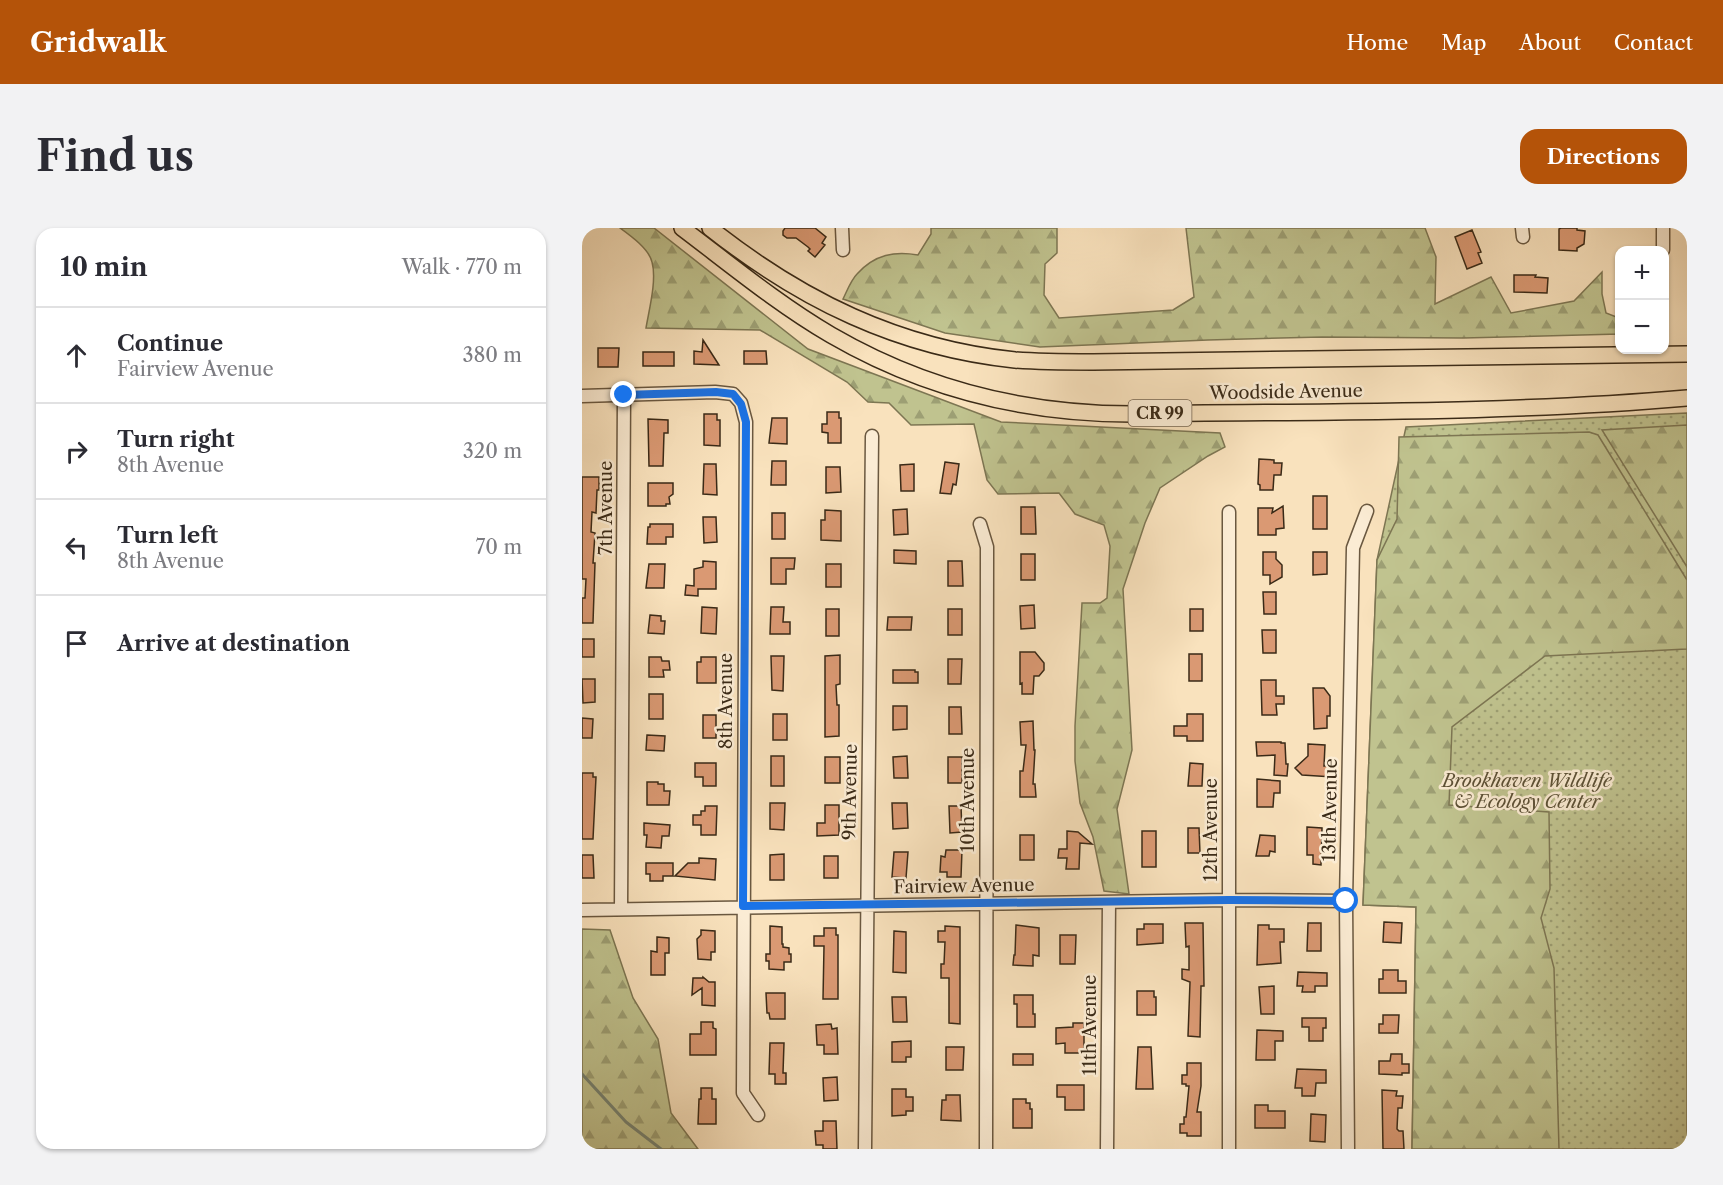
<!DOCTYPE html>
<html lang="en">
<head>
<meta charset="utf-8">
<style>
	:root { --surface:#fff; --page:#f2f2f3; --text:#2b2b33; --muted:#7c7c81; --line:#e1e1e2; --accent:#b45309 }
	body { margin:0; font-family:"Libre Caslon Text",serif; background:var(--page); color:var(--text) }
	.controls { position:absolute; right:18px; top:18px; display:grid; overflow:hidden; border-radius:12px; box-shadow:0 2px 4px #0004 }
	.controls button { width:54px; height:54px; display:grid; place-items:center; padding:0; border:0; border-bottom:2px solid var(--line); background:var(--surface); color:var(--text); font:30px sans-serif }
	.stop { position:absolute; width:18px; height:18px; margin:-14px; border:4px solid #1a73e8; border-radius:50%; background:#fff }
	.stop.end { background:#1a73e8; border-color:#fff; box-shadow:0 2px 6px #0008 }
	.list { margin:0; padding:0; list-style:none }
	h2 { display:flex; justify-content:space-between; align-items:center; height:78px; margin:0; padding:0 24px; font-size:26px }
	h2 small { font-size:20px; font-weight:400; color:var(--muted) }
	.list li { display:grid; grid-template-columns:39px 1fr auto; gap:18px; align-items:center; box-sizing:border-box; height:96px; padding:0 24px; border-top:2px solid var(--line) }
	.list b { display:block; font-size:22px; white-space:nowrap }
	.list p { margin:0; font-size:20px; white-space:nowrap; color:var(--muted) }
	.list em { font-size:20px; font-style:normal; color:var(--muted) }
	.icon { flex:none; width:33px; height:33px; fill:none; stroke:currentColor; stroke-width:2; stroke-linecap:round; stroke-linejoin:round }
	.map { position:relative; flex:none; width:1105px; height:921px; overflow:hidden; border-radius:18px }
	header { display:flex; align-items:center; gap:36px; box-sizing:border-box; height:84px; padding:0 30px; background:var(--accent); color:#fff }
	header strong { font-size:28px }
	nav { display:flex; gap:33px; margin-inline-start:auto; font-size:21px }
	.intro { display:flex; align-items:center; justify-content:space-between; box-sizing:border-box; height:144px; padding:0 36px }
	h1 { margin:0; font-size:42px }
	.button { padding:15px 27px; border-radius:18px; background:var(--accent); color:#fff; font-size:21px; font-weight:700 }
	main { display:flex; gap:36px; padding:0 36px }
	aside { flex:1; background:var(--surface); border-radius:18px; box-shadow:0 2px 4px #0004 }
	.map>svg:first-child { display:block }
</style>
</head>
<body>
<header>
<strong>Gridwalk</strong>
<nav><a>Home</a><a>Map</a><a>About</a><a>Contact</a></nav>
</header>
<div class="intro"><h1>Find us</h1><a class="button">Directions</a></div>
<main>
<aside>
<h2>10 min<small>Walk · 770 m</small></h2>
<ul class="list">
<li><svg class="icon" aria-label="ahead" viewBox="0 0 24 24"><path d="M12 20V5M6 11l6-6 6 6"/></svg><div><b>Continue</b><p>Fairview Avenue</p></div><em>380 m</em></li>
<li><svg class="icon" aria-label="right" viewBox="0 0 24 24"><path d="M7 20v-9h11M14 6l5 5-5 5"/></svg><div><b>Turn right</b><p>8th Avenue</p></div><em>320 m</em></li>
<li><svg class="icon" aria-label="left" viewBox="0 0 24 24"><path d="M17 20v-9H6M10 6l-5 5 5 5"/></svg><div><b>Turn left</b><p>8th Avenue</p></div><em>70 m</em></li>
<li><svg class="icon" aria-label="arrive" viewBox="0 0 24 24"><path d="M6 21V4h12l-3 4 3 4H6"/></svg><div><b>Arrive at destination</b></div></li>
</ul>
</aside>
<div class="map">
<svg width="1105" height="921" viewBox="0 0 1105 921">
	<defs>
		<pattern id="grass-dots" width="8" height="8" patternUnits="userSpaceOnUse" patternTransform="scale(1.5)"><rect width="8" height="8" fill="#c0c38f"/><path d="M2 2h.1M6 6h.1" fill="none" stroke="#9d9f74" stroke-width="1.8" stroke-linecap="round"/></pattern>
		<pattern id="forest-firs" width="22" height="20" patternUnits="userSpaceOnUse" patternTransform="scale(1.5)"><rect width="22" height="20" fill="#c0c38f"/><path d="M5 1l3.5 6h-7zM16 11l3.5 6h-7z" fill="#9d9f74"/></pattern>
	</defs>
	<rect width="100%" height="100%" fill="#f9e2bd"/>
	<filter id="stains"><feTurbulence type="fractalNoise" baseFrequency=".00333" numOctaves="4"/><feColorMatrix values="0 0 0 0 .2 0 0 0 0 .09 0 0 0 0 .02 0 0 0 .5 -.17"/></filter>
	<radialGradient id="worn" r=".72"><stop offset=".6" stop-color="#630" stop-opacity="0"/><stop offset="1" stop-color="#630" stop-opacity=".3"/></radialGradient>
	<!-- grass -->
	<path fill="url(#grass-dots)" stroke="#7d7653" stroke-width="1.5" d="M1105,185V921H830L834,679L781,677L795,332L824,199Z"/>
	<!-- forest -->
	<path fill="url(#forest-firs)" stroke="#7d7653" stroke-width="1.5" d="M38,0H72L226,121L419,194L638,205L643,219L626,228L578,260L563,295L541,361L550,522L535,581L547,666L522,663L511,609L498,575L493,533V498L500,375H518L525,370L528,318L522,297L493,286L477,265L416,266L405,252L392,196L329,197L307,175L286,174L265,154L178,102L64,100C67,82 75,52 70,34C67,21 49,8 38,0Z
		M349,0H475V25L463,36L462,67L477,90L591,82L612,69L604,0H843L854,29L853,76L909,49L929,85L992,73L1020,44V66L1024,85L1037,90V106L881,110L740,109L626,112L458,119L363,105L261,71C265,63 269,52 275,46C293,26 313,23 336,27L349,6Z
		M1105,197V339L1020,202Z
		M1007,204L1016,207L1105,352V421L963,428L870,499L867,577L967,584L968,661L959,690L972,740L977,921H830L834,679L781,677L795,332L815,291L817,209Z
		M0,701L28,702L51,770L76,811L89,885L116,921H0Z"/>
	<g fill="none" stroke-linecap="round" stroke-linejoin="round">
		<!-- stream -->
		<path stroke="#768372" stroke-width="3" d="M0,846L44,894L79,921"/>
	</g>
	<!-- building -->
	<path fill="#da9973" stroke="#3a2a17" stroke-width="1.5" d="M203,0H233L244,9L240,15L243,17L233,29L226,23L228,21L226,19L214,10H205L201,7V3Z
		M979,0H995V2L1003,3L1002,16L995,20V23L977,22V1Z
		M890,2L899,24L896,25L900,35L885,41L873,9Z
		M932,47H954L953,49L966,50L965,65L932,64Z
		M121,112L137,137L112,136V123L120,124Z
		M16,120H37L36,139H16Z
		M162,123H184L185,136H162Z
		M61,124H92V138H61Z
		M245,184H257V190H259V215H246V205L240,204V196H245Z
		M122,186H135V192H138V218L122,217Z
		M190,190H205V216L187,215Z
		M66,191L86,192V205H82L81,238H67Z
		M677,231L692,232V235H700L699,247H692L691,262H678V257L676,256Z
		M190,233H204V257H189Z
		M363,234L377,236L374,257L371,256L369,266L358,265Z
		M122,236H134L135,267L121,266Z
		M332,236V263H319L318,237Z
		M244,239H258L259,264L244,265Z
		M0,249H17V262H15L14,285L10,284L9,304L13,305L11,335H13L11,395H0V370H3L4,351H0Z
		M66,255H91V266L87,269L88,276H84V278H66Z
		M731,268H745V301H731Z
		M701,278L702,300L694,301V307H676V280H691L690,285Z
		M439,279H453L454,306H439Z
		M325,281L326,306L312,307L311,282Z
		M243,282L259,283V313L239,312V292H243Z
		M190,285H203V311H190Z
		M121,289H134L135,314L122,315Z
		M68,296H91V309H84V316H65L66,299H68Z
		M312,322L334,323V336L312,335Z
		M681,324H694V331L700,337V349L688,356V347H681Z
		M731,324H745V346L731,347Z
		M439,326H453V352H439Z
		M189,330H213L212,341H204V356H189Z
		M121,333L134,334V361H116V368L103,367L104,357L112,358V341L121,339Z
		M366,333H380L381,358H366Z
		M67,336H83L82,360H64Z
		M244,336H259V359H244Z
		M681,364H694V386H682Z
		M452,377L453,400L439,401L438,378Z
		M120,379L135,380L134,406L119,405Z
		M189,379H202L201,394H208V406H188Z
		M244,381H257V408H244Z
		M366,381H380V407H366Z
		M608,381H621V403H608Z
		M68,387L79,388V393H83L82,406L66,405Z
		M306,389H330L329,402H305Z
		M680,402H694V425H681Z
		M0,411H12V429H0Z
		M438,424H453L462,435V442L457,448H452L451,466H440V455L438,456Z
		M607,426H620V453H607Z
		M258,427V456L254,457L255,477H257V508L243,509V428Z
		M189,428H202L201,463L190,462Z
		M67,429H79L80,433H87L88,442H81L82,449H67Z
		M119,429H134V455H115V434H119Z
		M366,431H380L379,456H366Z
		M311,442H333V444H336V455H311Z
		M0,451H13V474L1,475Z
		M679,452H694V468H702V476H694L695,487H680Z
		M731,460H742L748,468V488H745V500L732,501Z
		M67,466H81V491H67Z
		M311,478H325V501L311,502Z
		M367,479H379L380,506H367Z
		M191,486H205V512H191Z
		M605,486H621V513H605V508H592V498H605Z
		M121,487H134V510H121Z
		M0,490L11,491L10,510H0Z
		M451,493L452,522H453L451,556H453L454,569H438V543H441L444,517H439L438,494Z
		M65,507L83,508L82,523L64,522Z
		M674,514H699V515H703L704,536H706L705,548L692,547L693,527L675,528Z
		M726,516L743,517L742,538H752L751,549L720,547L713,540L726,528Z
		M189,528H202V558H189Z
		M325,528L326,550H312L311,529Z
		M243,529H258V555H243Z
		M366,529H380V555H366Z
		M113,535H134V558H121V549H113Z
		M608,535L621,536L620,558H606Z
		M0,545H11V549H14L11,611H0Z
		M675,551L698,553V565H692L691,579H675Z
		M65,554H76V556H82V563H88L87,577H65Z
		M188,575H203L202,602L188,601Z
		M310,575H325L326,600L311,601Z
		M243,577H257V607L235,608V595H243Z
		M123,578H135L134,607H119V597H111V587H119V583H123Z
		M367,578H379L380,604L368,605Z
		M62,595L88,597L87,608H80L79,620L64,619L65,607H62Z
		M725,599L740,600L739,637L731,636V627H725Z
		M606,600H617L618,625H606Z
		M485,603L496,604L510,616L498,615L497,641H484L485,630H476L477,621H485Z
		M560,603H574V639H560Z
		M438,607H452V632H438Z
		M678,607L693,608V624L688,623L687,628H674Z
		M364,622H380L379,649H365V644H358L359,628L363,629Z
		M312,624H326L324,650L310,649Z
		M202,626V652H188V627Z
		M0,627H11L12,650H0Z
		M242,628H256V650H242Z
		M117,630L134,631L133,652L93,648L106,635H117Z
		M64,635H91V648H81V653H68V646H64Z
		M802,694L820,695L819,715L801,714Z
		M603,695H621L622,758H619L618,809L606,808L608,754L600,751V741L607,742V718L604,719Z
		M726,695H739V723H725Z
		M562,696H581V715L555,717V701H562Z
		M434,697L457,700V728L451,727V738L431,737L432,727H433Z
		M676,697H687V701H702V714H698L699,735L675,737Z
		M188,698L200,699V716H201V719L207,720V726H209V734H202V742L187,741V733H184V726H188Z
		M363,698L378,699V796L367,795V750H359V736H362L363,714H356V703H363Z
		M242,700H254V707H256V771H241L242,718H232V708H242Z
		M119,702L133,703V724H129V732L116,731L115,711L119,707Z
		M312,703L324,704V745L311,744Z
		M478,707H494L493,736H478Z
		M75,709L87,710V725H83V747H69V723L75,724Z
		M801,742H816V753H824V765H797V751H801Z
		M716,744L745,745V758H733V764H720L721,758H715Z
		M121,749L127,754H133V778L120,777V760L110,767L111,750H121Z
		M692,758V786H679L677,759Z
		M555,763H572V769H574V787H555Z
		M184,765H203V791H188L187,785H185Z
		M432,767H451V786H453V799H435V776H432Z
		M310,769H324L325,794H311Z
		M801,787H817L816,805H797V796H801Z
		M720,790H744V800H741V813H727V799H720Z
		M119,794H131V800L134,801V827H108V806H119Z
		M491,795H502V825H483V815L474,816V800L491,799Z
		M249,796L250,801L255,800L256,826H242V817H235L234,797Z
		M675,802L701,803V813H693V832H674Z
		M329,813V829H324V834H310V814Z
		M188,815H202L201,845H204V856H193V846H187Z
		M364,819H382L381,842H364Z
		M556,819H569L571,861H554Z
		M431,826H451V837H431Z
		M809,826H820V836H827V845H820V847L797,846V833H808Z
		M605,835H619V858L615,884H619V908H605V905H598V896H602V889H604L607,858H604V856H600V847H605Z
		M715,841L744,842V855H734L733,868H720V860H713Z
		M255,849L256,872L242,873L241,850Z
		M475,857H502V882H483V869H475Z
		M119,860H130V871H134V896H116L117,871H119Z
		M310,861H324V869H331V883H324V887L310,888Z
		M800,862L815,863L814,868H821L820,880H816L815,901L817,903H821L822,921H801Z
		M364,867H378L379,893L359,892L360,872H364Z
		M431,871H444V875H448V881H450V900H431Z
		M673,877H686V883H703V900H673Z
		M729,886L744,887L743,914L728,913Z
		M241,893H254L255,921H241V917H234L233,903H241Z"/>
	<g fill="none" stroke-linecap="round" stroke-linejoin="round">
		<!-- minor casing -->
		<g stroke="#6a5840" stroke-width="15">
			<path id="minor" d="M260,0L261,22
				M940,0L941,9
				M1081,0V22
				M0,168L133,164L151,166L159,175L164,194L161,865L176,887
				M647,284V921
				M398,296L405,319V327L404,921
				M39,681L42,167
				M0,682L647,672L764,673
				M283,921L290,208
				M525,921L527,674
				M766,921L764,673L771,320L785,283"/>
		</g>
		<!-- major casing -->
		<g stroke="#3a2a17" stroke-width="18">
			<path id="major" d="M100,0C149,37 196,76 249,107C342,161 443,186 550,186C735,183 921,186 1105,170
				M128,0C219,72 316,120 433,132C459,134 485,134 511,134L1105,126"/>
		</g>
		<!-- minor -->
		<use href="#minor" stroke="#fbecd4" stroke-width="12"/>
		<!-- major -->
		<use href="#major" stroke="#f9e2bd" stroke-width="15"/>
	</g>
	<g fill="none" stroke-linecap="round" stroke-linejoin="round">
		<!-- route -->
		<path stroke="#1a73e8" stroke-width="8" d="M42,167L134,164L151,166L159,176L164,194L161,678L647,672L764,673"/>
	</g>
	<g text-anchor="middle" dominant-baseline="central" stroke-width="5" stroke-linejoin="round" paint-order="stroke">
		<!-- shield labels -->
		<rect fill="#fbecd4" stroke="#746450" stroke-width="1.5" x="546.5" y="172" width="63" height="26" rx="4.5"/>
		<g font-size="16" font-weight="bold" fill="#3a2a17">
			<text x="578" y="185">CR 99</text>
		</g>
		<!-- street labels -->
		<g font-size="18" fill="#3a2a17" stroke="#fbecd4">
			<text transform="translate(704 164) rotate(-1)">Woodside Avenue</text>
			<text transform="translate(24 280) rotate(-90)">7th Avenue</text>
			<text transform="translate(144 473) rotate(-90)">8th Avenue</text>
			<text transform="translate(268 564) rotate(-89)">9th Avenue</text>
			<text transform="translate(386 572) rotate(-90)">10th Avenue</text>
			<text transform="translate(748 582) rotate(-89)">13th Avenue</text>
			<text transform="translate(629 602) rotate(-90)">12th Avenue</text>
			<text transform="translate(382 658) rotate(-1)">Fairview Avenue</text>
			<text transform="translate(508 797) rotate(-90)">11th Avenue</text>
		</g>
		<!-- park labels -->
		<g font-size="18" font-style="italic" fill="#5c5035" stroke="#fbecd4">
			<text x="945" y="553">Brookhaven Wildlife<tspan x="945" dy="21">&amp; Ecology Center</tspan></text>
		</g>
	</g>
	<rect width="100%" height="100%" filter="url(#stains)"/>
	<rect width="100%" height="100%" fill="url(#worn)"/>
</svg>
<div class="controls">
<button>+</button>
<button>−</button>
</div>
<div class="stop" style="left:764px;top:673px"></div>
<div class="stop end" style="left:42px;top:167px"></div>
</div>
</main>
</body>
</html>
